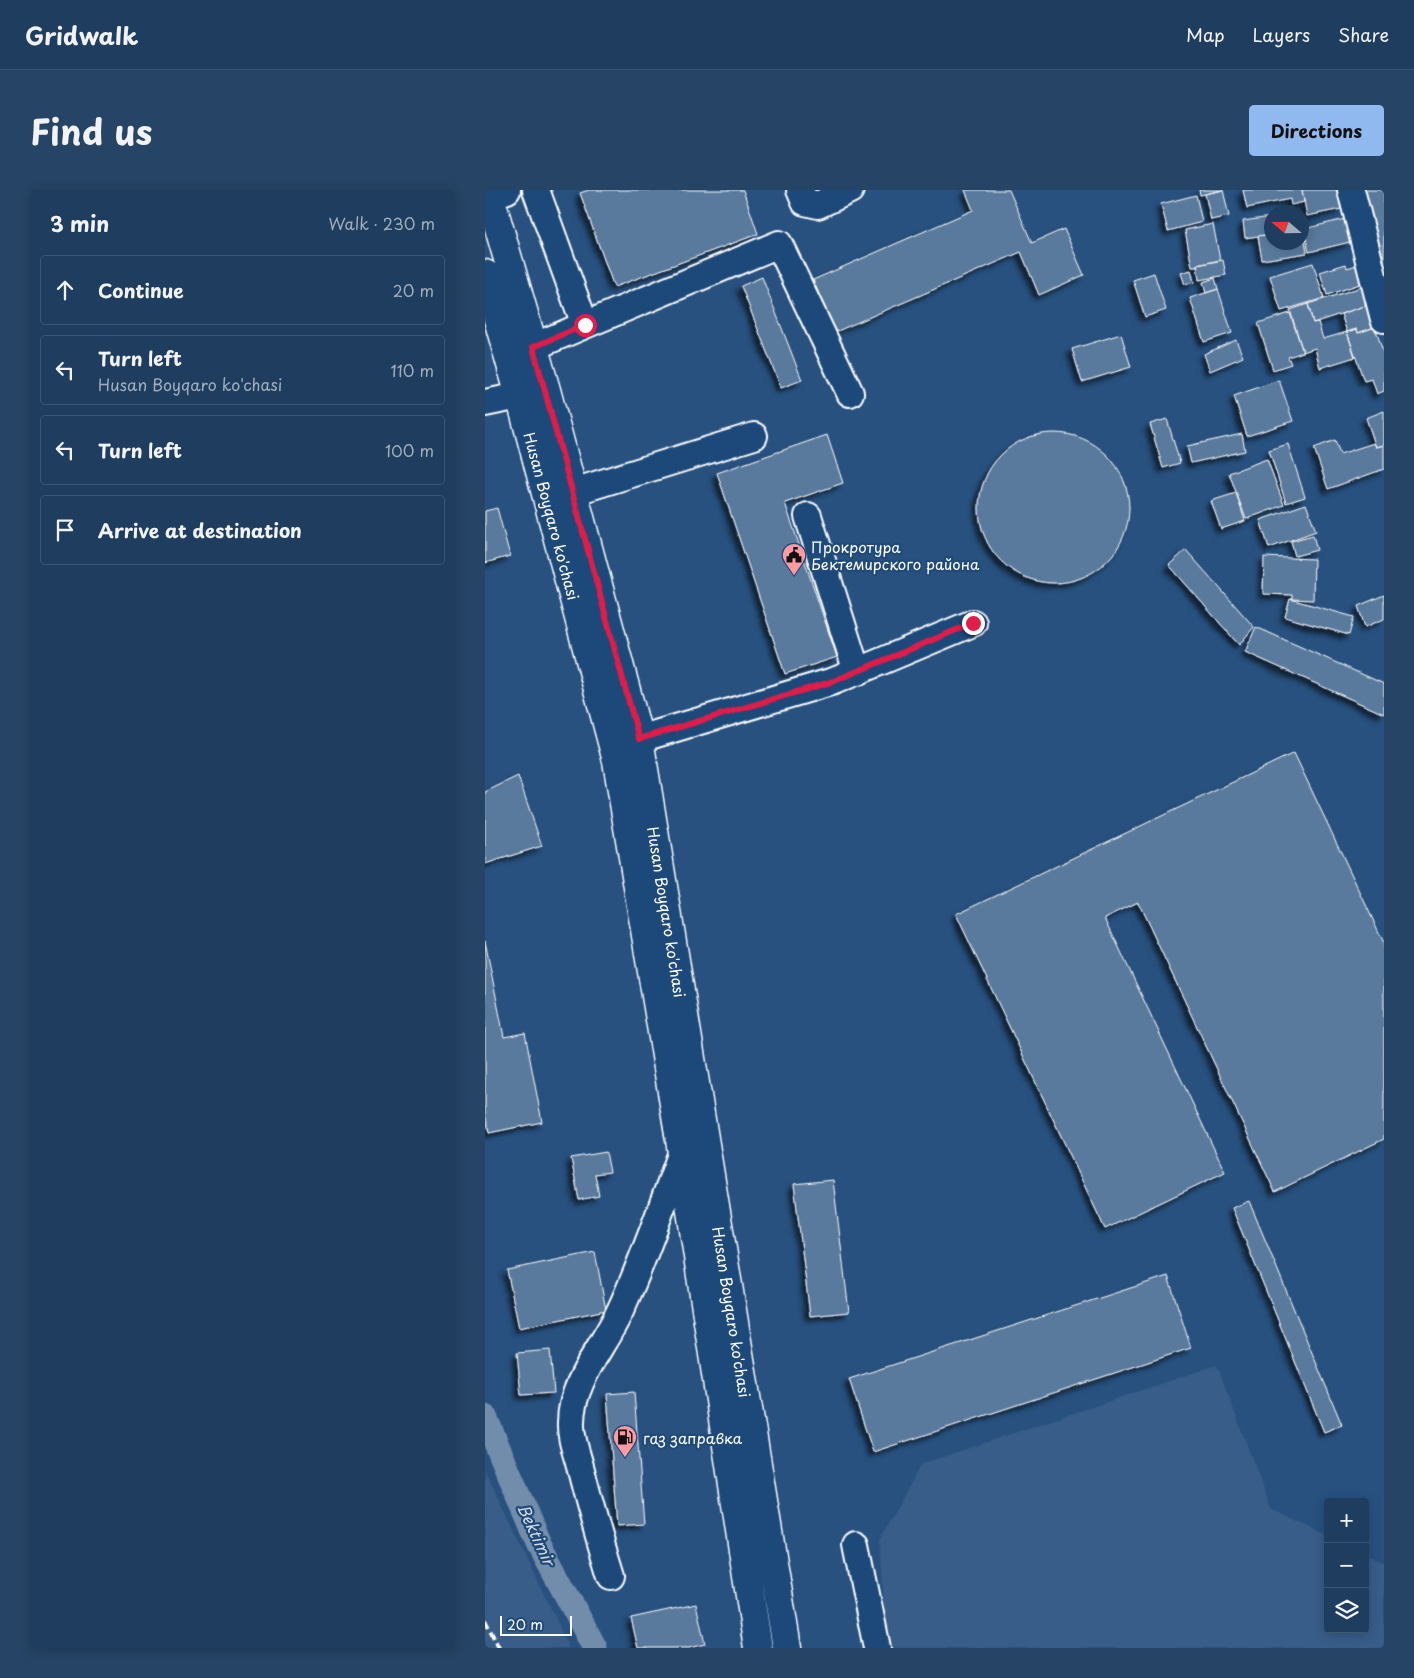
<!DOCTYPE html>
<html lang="en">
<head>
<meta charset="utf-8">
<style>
	:root { --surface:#1e3d5f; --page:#264465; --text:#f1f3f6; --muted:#a1aebd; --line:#3c5674; --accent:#90b9f0 }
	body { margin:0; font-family:"Playpen Sans",sans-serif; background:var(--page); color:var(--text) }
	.controls { position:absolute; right:15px; bottom:15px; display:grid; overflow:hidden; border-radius:5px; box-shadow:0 2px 12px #0003 }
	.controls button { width:45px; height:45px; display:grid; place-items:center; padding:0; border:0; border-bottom:1px solid var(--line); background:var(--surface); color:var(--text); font:25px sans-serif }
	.compass { position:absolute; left:779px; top:15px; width:45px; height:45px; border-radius:50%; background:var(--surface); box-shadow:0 2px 12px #0003; rotate:290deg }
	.scale { position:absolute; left:15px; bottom:12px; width:72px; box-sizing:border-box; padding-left:5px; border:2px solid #fff; border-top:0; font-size:14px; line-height:18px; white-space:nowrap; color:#fff; -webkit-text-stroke:4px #1f4a7a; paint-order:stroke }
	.stop { position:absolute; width:15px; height:15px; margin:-11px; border:4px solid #e11d48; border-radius:50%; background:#fff }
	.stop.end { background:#e11d48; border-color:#fff; box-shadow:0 1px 5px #0008 }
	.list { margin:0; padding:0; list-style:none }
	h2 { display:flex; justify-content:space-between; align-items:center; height:65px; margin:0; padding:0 20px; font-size:21px }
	h2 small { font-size:16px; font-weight:400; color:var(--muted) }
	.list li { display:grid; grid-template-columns:32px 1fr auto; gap:15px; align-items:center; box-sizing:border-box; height:70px; margin:0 10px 10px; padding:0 10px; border:1px solid var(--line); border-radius:5px }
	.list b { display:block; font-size:19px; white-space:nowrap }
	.list p { margin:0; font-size:16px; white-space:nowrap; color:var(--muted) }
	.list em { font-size:16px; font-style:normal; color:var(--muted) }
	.icon { flex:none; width:28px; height:28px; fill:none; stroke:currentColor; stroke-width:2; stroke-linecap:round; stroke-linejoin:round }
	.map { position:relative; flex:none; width:899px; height:1458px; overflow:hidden; border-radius:5px }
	header { display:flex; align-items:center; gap:30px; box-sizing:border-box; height:70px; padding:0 25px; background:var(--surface); border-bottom:1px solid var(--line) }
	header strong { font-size:24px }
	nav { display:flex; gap:28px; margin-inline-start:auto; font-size:18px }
	.intro { display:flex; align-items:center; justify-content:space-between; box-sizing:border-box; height:120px; padding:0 30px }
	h1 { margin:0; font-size:35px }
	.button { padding:12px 22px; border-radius:5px; background:var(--accent); color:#111; font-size:18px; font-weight:700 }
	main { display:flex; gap:30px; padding:0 30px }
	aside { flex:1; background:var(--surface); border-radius:5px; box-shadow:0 2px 12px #0003 }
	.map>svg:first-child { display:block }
</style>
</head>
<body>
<header>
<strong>Gridwalk</strong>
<nav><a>Map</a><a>Layers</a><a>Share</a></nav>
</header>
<div class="intro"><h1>Find us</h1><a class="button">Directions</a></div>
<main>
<aside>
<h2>3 min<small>Walk · 230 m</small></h2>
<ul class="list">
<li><svg class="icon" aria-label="ahead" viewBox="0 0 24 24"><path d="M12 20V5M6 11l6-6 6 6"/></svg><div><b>Continue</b></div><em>20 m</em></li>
<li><svg class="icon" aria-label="left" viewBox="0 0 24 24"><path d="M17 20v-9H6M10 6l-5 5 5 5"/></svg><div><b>Turn left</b><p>Husan Boyqaro ko'chasi</p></div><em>110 m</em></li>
<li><svg class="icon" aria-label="left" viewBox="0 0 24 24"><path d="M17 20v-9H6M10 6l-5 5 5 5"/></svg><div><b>Turn left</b></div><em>100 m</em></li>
<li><svg class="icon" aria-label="arrive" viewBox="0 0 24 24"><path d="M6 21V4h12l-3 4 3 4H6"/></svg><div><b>Arrive at destination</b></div></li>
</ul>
</aside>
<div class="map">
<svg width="899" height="1458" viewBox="0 0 899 1458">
	<defs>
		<filter id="shadow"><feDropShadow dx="-4.5" dy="4.5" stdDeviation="2.5" flood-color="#0009"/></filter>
	</defs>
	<rect width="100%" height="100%" fill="#28517f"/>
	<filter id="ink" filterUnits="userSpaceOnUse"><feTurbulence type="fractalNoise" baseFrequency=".02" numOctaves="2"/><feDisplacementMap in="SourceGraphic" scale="10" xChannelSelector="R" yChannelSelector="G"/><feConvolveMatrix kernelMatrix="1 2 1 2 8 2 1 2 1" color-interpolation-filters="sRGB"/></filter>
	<g filter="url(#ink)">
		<!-- built -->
		<path fill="#375d88" d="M732,1175L786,1319L843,1346V1439H880V1364L899,1373V1458H405L401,1448L395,1349L436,1274Z
			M0,1280L70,1427L84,1458H0Z"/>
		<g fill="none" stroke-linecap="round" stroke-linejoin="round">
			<!-- canal -->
			<path stroke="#718dab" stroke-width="25" d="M0,1227L54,1354L110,1458"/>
		</g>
		<!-- building -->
		<path fill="#5a7a9d" stroke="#fff" filter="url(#shadow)" d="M104,0H258L273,44L129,97L95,3Z
			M480,0H524L547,53L579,39L599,85L554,105L536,62L350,142L328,90L488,20Z
			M714,0H738L715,5Z
			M738,0L744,26L726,30L720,4Z
			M758,0H817L819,12L806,15L805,9L762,18Z
			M817,0H852L856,19L822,26Z
			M880,0H898L899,5V78Z
			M711,5L717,32L683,41L676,14Z
			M786,27V44L760,48L758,31Z
			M860,29L865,52L824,62L819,39Z
			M728,34L735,70L712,75V77H707L700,40Z
			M818,39L822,63L777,70L773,46L786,44V52H816V40Z
			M738,70L741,85L714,90L712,75Z
			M828,73L839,108L796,121L785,86Z
			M861,74L862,78L872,75L878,93L842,105L835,82Z
			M706,80L709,92L700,95L696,83Z
			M669,83L681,120L660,127L648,90Z
			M277,87L317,190L296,198L256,96Z
			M730,88L733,99L721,103L718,92Z
			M877,97L883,115L828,133L823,114Z
			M733,99L747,143L719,152L705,108Z
			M823,114L828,133L833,132L838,149L862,142L870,167L835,178L830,158L818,162L805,120Z
			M883,115L890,137L873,143L872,139L862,142L856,124Z
			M805,123L818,162L803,167L806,174L788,180L773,133Z
			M890,137L899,165V201L892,204L887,189L879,191L862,142L872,139L873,143Z
			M636,144L646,177L597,192L587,159Z
			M751,150L758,167L725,181L719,164Z
			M794,190L808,231L762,246L749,206Z
			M899,221V255L891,257L881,228Z
			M682,229L695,273L678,278L665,234Z
			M494 318a75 75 0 1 1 150 0a75 75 0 1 1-150 0Z
			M757,244L760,261L706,273L702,256Z
			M342,245L358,293L300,313L352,467L300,484L232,283Z
			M850,250L855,264L889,253L891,257L899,255V279L843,299L829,258Z
			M803,254L820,307L801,313L784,260Z
			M782,269L799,315L761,329L744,283Z
			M751,303L760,331L736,339L726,311Z
			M821,314L831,341L784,358L775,330Z
			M12,318L25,366L0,373V321Z
			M828,345L832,360L810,366L806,351Z
			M701,360L769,437L754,455L684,375Z
			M779,367L829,369L828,410L807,409V405L778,404Z
			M899,405V429L880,437L873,416Z
			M805,409L869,427L864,445L800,427Z
			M771,437L899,494V524L760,462Z
			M809,563L899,753V949L790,1002L653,712L620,728L740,982L620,1039L471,724Z
			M33,586L57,656L0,674V602Z
			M0,751L19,847L40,843L57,932L4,943L0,923Z
			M121,962L125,982L110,984L114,1006L94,1010L86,968Z
			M348,990L364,1122L325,1126L309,994Z
			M764,1011L857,1235L839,1242L747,1018Z
			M110,1062L121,1120L34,1138L22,1080Z
			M683,1086L706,1158L388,1262L364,1189Z
			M65,1160L69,1203L36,1205L32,1163Z
			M149,1202L159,1334L132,1336L122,1204Z
			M211,1414L220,1454L204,1458H153L146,1428Z"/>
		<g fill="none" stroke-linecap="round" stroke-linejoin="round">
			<!-- minor casing -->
			<g stroke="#fff" stroke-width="30">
				<path id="minor" d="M51,0L100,135L294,54L365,203
					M315,0L320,12L333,15L365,0
					M866,0L899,129
					M5,6L22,0
					M48,157L100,135
					M0,213L35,206
					M88,302L269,246
					M323,326L372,482
					M154,549L349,491L488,433
					M371,1355L392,1458
					M126,1386C115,1351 105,1316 96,1280C92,1264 85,1248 86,1232C86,1192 119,1156 135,1121C159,1070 177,1015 197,962"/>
			</g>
			<!-- major casing -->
			<g stroke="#fff" stroke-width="31">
				<path id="major" d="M3,0L61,200L154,549L302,1458
					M0,84L35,206L132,571L197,962L273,1458"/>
			</g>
			<!-- minor -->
			<use href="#minor" stroke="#1f4a7a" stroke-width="26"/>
			<!-- major -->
			<use href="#major" stroke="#1f4a7a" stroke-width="28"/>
			<!-- rail -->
			<path stroke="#fff" stroke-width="4" stroke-dasharray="8 4" stroke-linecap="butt" d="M0,1430L14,1458"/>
		</g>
	</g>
	<g fill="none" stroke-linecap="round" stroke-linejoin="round" filter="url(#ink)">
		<!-- route -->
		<path stroke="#e11d48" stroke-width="6" d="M100,135L48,157L154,549L349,491L488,433"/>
	</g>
	<!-- icons -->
	<defs>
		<g id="civic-pin" transform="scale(1.25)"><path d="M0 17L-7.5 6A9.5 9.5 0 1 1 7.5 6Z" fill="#ff9aa2" stroke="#1f4a7a"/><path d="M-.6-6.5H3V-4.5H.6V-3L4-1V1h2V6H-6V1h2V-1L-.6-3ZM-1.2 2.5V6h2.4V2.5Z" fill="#111"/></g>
		<g id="fuel-pin" transform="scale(1.25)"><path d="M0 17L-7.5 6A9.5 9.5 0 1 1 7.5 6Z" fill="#ff9aa2" stroke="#1f4a7a"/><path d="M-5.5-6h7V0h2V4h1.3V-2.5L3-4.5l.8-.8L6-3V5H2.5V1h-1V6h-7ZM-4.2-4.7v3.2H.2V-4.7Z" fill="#111"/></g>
	</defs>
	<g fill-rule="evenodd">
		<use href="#civic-pin" x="309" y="365"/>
		<use href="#fuel-pin" x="140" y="1247"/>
	</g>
	<g text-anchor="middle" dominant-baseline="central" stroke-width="4.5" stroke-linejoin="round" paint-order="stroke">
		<!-- street labels -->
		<g font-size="15" fill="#fff" stroke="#1f4a7a">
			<text transform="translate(67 326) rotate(75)">Husan Boyqaro ko'chasi</text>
			<text transform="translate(182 722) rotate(81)">Husan Boyqaro ko'chasi</text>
			<text transform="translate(247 1122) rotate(81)">Husan Boyqaro ko'chasi</text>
		</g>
		<!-- poi labels -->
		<g font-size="15" fill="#fff" stroke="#1f4a7a" text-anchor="start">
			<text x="326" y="356">Прокротура<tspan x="326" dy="17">Бектемирского района</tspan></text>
			<text x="158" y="1247">газ заправка</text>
		</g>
		<!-- water labels -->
		<g font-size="16" font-style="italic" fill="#d4dde6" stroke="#1f4a7a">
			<text transform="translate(52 1344) rotate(65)">Bektimir</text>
		</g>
	</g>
</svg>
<div class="controls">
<button>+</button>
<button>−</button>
<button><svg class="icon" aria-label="layers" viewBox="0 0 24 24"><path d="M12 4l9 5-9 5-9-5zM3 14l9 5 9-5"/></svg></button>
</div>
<svg class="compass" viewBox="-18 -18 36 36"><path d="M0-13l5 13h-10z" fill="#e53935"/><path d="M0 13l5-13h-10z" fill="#a1aebd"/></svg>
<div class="scale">20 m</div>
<div class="stop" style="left:100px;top:135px"></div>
<div class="stop end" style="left:488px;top:433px"></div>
</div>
</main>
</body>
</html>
